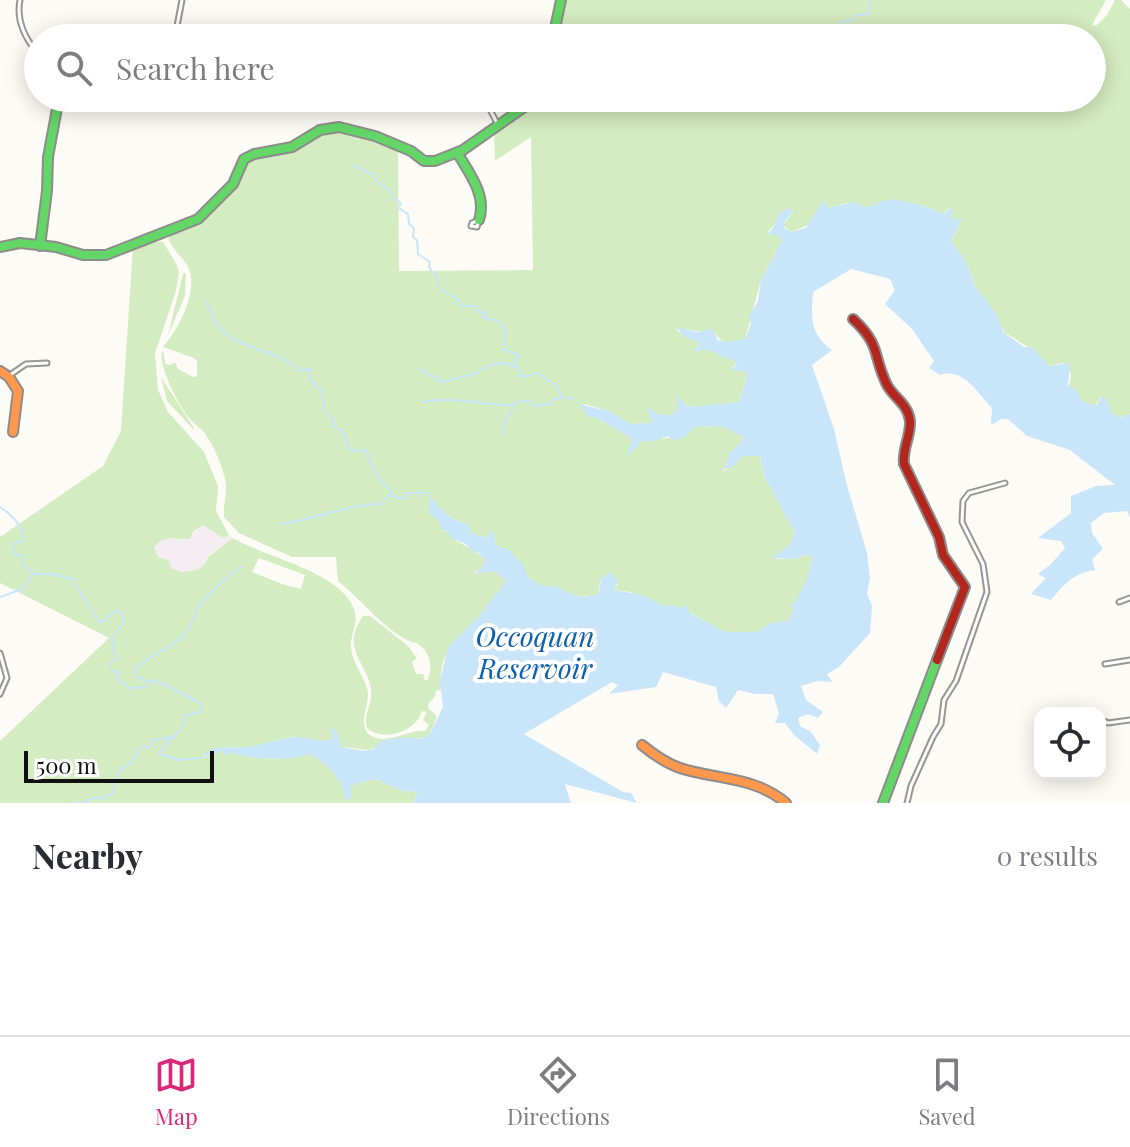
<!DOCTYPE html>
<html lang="en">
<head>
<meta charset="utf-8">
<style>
	:root { --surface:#fff; --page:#f2f2f3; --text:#2b2b33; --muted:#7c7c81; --line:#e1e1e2; --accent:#db2777 }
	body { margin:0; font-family:"Playfair Display",serif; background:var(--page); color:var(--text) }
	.controls { position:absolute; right:24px; bottom:24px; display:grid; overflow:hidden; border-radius:16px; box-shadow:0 4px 20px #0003 }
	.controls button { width:72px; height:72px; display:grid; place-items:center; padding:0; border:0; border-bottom:2px solid var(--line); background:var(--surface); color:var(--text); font:40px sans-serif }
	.scale { position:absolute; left:24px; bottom:20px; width:190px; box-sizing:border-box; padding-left:8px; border:4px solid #101010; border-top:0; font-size:22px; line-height:28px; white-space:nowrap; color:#101010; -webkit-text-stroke:6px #fff; paint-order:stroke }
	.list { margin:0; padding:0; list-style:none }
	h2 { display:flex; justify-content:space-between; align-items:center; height:104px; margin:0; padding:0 32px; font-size:34px }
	h2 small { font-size:26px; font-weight:400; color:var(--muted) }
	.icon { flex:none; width:44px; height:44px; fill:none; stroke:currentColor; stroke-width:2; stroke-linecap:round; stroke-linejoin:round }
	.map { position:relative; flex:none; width:1130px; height:803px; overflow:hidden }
	.search { position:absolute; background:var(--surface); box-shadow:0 4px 20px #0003; left:24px; right:24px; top:24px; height:88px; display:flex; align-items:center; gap:20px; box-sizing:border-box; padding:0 28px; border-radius:44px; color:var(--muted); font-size:30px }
	.sheet { height:232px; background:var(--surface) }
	nav { display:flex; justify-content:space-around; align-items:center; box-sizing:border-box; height:112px; border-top:2px solid var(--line); background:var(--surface); font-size:22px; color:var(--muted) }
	nav a { display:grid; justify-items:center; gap:4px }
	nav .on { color:var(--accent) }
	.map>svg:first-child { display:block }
</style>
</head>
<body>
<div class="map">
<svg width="1130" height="803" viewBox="0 0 1130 803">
	<rect width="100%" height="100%" fill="#fcfbf5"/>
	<!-- industrial -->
	<path fill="#f4eef2" d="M203,525L223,538L229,535L233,538L208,556L204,565L197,570L183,572L172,569L158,557L154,548L158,542L165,538L186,540Z"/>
	<!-- forest -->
	<path fill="#d4ecc1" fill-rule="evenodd" d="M563,0H1106L1092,25L1096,26L1107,15L1115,0H1121L1130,9V414L1119,418L1111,413L1108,402L1101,396L1095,406L1082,401L1069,388L1071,374L1064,363L1048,366L1034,351L1004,332L997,316L974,285L967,263L951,242L960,223L953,220L951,207L942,214C920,200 897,203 872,207C864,209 861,204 854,203C846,202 836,207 828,208L825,200L808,225L792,232L783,226L793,211L788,208L778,215L775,225L769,230L768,234L780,236L782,241L761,280L745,339C722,345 724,344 711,329C698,335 689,327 676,329L684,336L698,342L699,346L693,352L706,349L737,361L732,369L746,371L747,376L739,402L688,407L679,398L678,408L673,415H659L652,410L650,414L652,423L630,424L610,411L580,403L593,416L630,437L632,442L628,454L642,441C656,440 668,436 682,438L695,427L722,426L741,435L743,440L730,453L723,472L743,456H760L764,476L795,533L793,542L774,559H795L809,554L812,558L808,579L795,603L791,604L794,610L788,621L771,623L757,632H723L682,608L663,606L630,592L613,590L618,584L609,573L600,582L598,595C582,600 537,590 527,575C513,555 519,558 496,545L491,530L487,538L472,533L468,524C452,520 443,513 433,499H429L444,531L448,532C456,545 475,547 485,560L481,570L475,571L473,574L495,571L506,581C500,591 487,607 479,616C456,643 438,649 441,690L436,691L435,697L429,702L428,708L437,716L430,734L425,738L390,740L369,750L341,747L338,742L339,737L330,727L333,737L327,741C315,741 302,736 290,738C279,739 266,743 254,746C234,751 218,741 202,758L221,751L227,756L231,752C245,760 296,761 310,753C327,764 343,779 346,800L351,785L375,779L403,791L417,792L414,803H0V741L109,638L0,583V537L103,466L121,431L133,246L154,239L155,242H163L176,263L179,272L176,291L155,353L158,390L168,412L204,452L218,486L216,511L229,535L223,538L203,525L193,532L190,539C176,541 164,533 154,548L158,557L168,560L172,569L183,572L197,570L204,565L208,557L233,538C266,558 340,571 354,609C359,622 351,632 351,645C351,661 361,671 366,685C373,702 358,716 367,733C385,748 408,729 425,731L429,725L423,720L427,712L422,711C417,731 383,743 367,728C363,715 373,703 371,689C367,662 340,649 363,616H370L408,646L417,658L412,662L416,674H423L425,681L428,679C433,663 430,653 417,643C394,641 358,596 338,581L336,557H292L239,533L224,517C223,502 229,489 224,475C220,461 214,447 206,435C203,429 197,427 193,422C181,411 158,367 162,351L164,353L165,364L170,365L175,362L178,369L193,377L197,376V361L194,358L163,347C178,330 201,288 187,265C181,256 173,249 168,239L172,233L199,225L237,184L247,157L294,149L332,129L365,134L398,149L399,271L533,270L531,137L495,161L494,131L539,98H1092V38H555ZM259,558L305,575L301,589L282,584L252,572Z
		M186,273L185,296L168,335L183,274Z
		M161,377L194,428L193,429L167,401Z"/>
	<!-- water -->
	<path fill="#c9e5f9" d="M824,199L828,208L855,202C868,211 872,205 885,200C895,197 933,208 943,214L952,207L953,220L962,219L951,241L967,263L974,285L998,316L1003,332L1024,347L1033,348L1049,366L1070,363L1068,385L1077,391L1082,401L1096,406L1102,395L1108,402L1112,413L1120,418L1130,414V518L1127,511L1104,513L1091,523L1092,533L1103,549L1092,559L1095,570C1075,572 1063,585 1051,600L1031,594L1046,578L1038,574L1051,564L1065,548L1061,541L1038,538L1071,513V496L1096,486L1115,485L1070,450L1027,436L1008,419H1001L991,425L992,408C977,392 963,367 940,375L929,368L934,361L912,329L885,304L895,290L890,279L851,269L813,292C811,318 810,334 832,350L812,365L834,429L846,482L867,553L870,578L867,593L872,606L870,633L839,667L827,674L832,682L817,681L801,686L806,700L823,712L818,718L808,714L798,718L800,726L811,732L820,745L817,754L794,735L785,723H775L779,713L773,694H755L738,690L726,708L719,701L716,687L663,672L656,687L609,694L618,685L612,682L524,734L623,792L631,793L637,803L565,784L571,803H414L417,792L403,791L375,779L351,785L352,797L346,801C343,779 328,765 310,754C296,761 246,760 231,752L227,756L221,751L200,758C216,741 233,751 253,746C266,743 278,740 289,738C301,735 315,741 327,741L333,737L330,727L337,731L341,747C350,748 363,753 373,749C376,747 379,742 383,741C393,737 412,737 421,739L430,734L443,707L440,681L448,647L479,616L506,581L495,571L472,574L481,569L485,560L478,552L471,551L466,544L451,538L448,532L442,529L438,520L429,513L430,496C444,511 447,519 468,524L472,533L486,538L492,530L496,545L511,551L524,567L528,577L542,586C563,582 570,604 598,594L601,583L598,580L612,572L615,579L619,580L613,590L643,595L663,606L672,605L681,608L686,605L691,614L725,632H757L771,623L788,621L794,610L790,604L795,603C802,587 810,576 812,558L808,554L795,559L772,558L789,546L795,533L764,476L760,456H743L732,467L718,471L724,468L730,453L743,440L741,436L722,426L695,427L683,438L672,440L668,436L654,441H642L626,458L632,442L630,437L597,418L587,416L580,404L573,399L586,406L610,411L630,424L652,423L648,407L659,415H673L678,408L676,394L688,407L739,402L747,376L746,371H732L737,362L706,349L692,352L699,346L698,342L684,336L676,327L697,332L712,329L718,340L724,342L745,339L751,324L749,317L758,301L761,280L782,241L780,236L768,234L775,225L778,215L788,208L793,211L785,221L784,228L792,232L806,228Z"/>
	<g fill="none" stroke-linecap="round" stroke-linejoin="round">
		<!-- stream -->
		<path stroke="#c9e5f9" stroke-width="2" d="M728,38L736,35L740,37L751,35L767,37L781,31L786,35L807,34L812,38
			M815,38L818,35L824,37V33L828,30L833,31L841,22L853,20L856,15L869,14L870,0
			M354,165L373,175L376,180L391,192L393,198L401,203L399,208L408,214L409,224L414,228L413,237L417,240L418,254L430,262L429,267L436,276L440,289L458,300L461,306H475L476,311L485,313L482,317L498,321L506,329L504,349L520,356L514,363L522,377L538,373L557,386L562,397L573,399
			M206,300C223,357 265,340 300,371L310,369L309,378L318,389L322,390L324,411L333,419V426L343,431L350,450L367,451C369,466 382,483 393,494
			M419,369L443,382L474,374L490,365L505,363L517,368
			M422,402C453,396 482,405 513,405
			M504,435V424L515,402L530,401L538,407L542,404L550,405L553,399L561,398
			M0,507C12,515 23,525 24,540L14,544V554L22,556L24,566L33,574H52L72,579L99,622H103L112,613L118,611L123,614V623L112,638L114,645L113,650L117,658L110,663L112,671L119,673L117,679L129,688L147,687L148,680L164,684L202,704L201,712L185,715C186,733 166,739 159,754L178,760L200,758
			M281,524C314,520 352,503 382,504L389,495L402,499L409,493H425L430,496
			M0,597L22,589L33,574
			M146,681L136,676L135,670C149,654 170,650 184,635C192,626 193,617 198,608C202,600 232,572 241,567
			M70,803H82L97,797L100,799L113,793L118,771L128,765L143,746L149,748L153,744L152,740L172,737"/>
		<!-- street casing -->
		<g stroke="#969693" stroke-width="7">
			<path id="street" d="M20,0C16,21 25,38 38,54
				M166,38L177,26L182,0
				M405,38H426
				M484,98L498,125
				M479,220L477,227L471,226L472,223Z
				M10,375L26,364L47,363
				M1119,602L1130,598
				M0,653L7,678L0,694
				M1105,664L1130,660
				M1100,719L1108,723L1130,720
				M907,803L911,786L933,737L941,724L944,700L956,681L987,592L983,564L962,522L963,501L969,493L1005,483"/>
		</g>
		<!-- fast casing -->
		<g stroke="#8d8c8a" stroke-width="12">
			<path id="fast" d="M553,38L561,0
				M458,154C470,174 487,196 479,220
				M40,246L47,191L48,157L59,98
				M0,247L20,243L56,247L83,255H106L198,219L233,184L244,159L254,154L292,147L320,130L339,127L375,136L411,151L424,161H435L463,150L537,98
				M883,803L937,660"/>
		</g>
		<!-- slow casing -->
		<g stroke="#8d8c8a" stroke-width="12">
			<path id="slow" d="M0,371L9,377L18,391L13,432
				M642,745C653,754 665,763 680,768C717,780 754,776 786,803"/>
		</g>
		<!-- jam casing -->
		<g stroke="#8d8c8a" stroke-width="12">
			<path id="jam" d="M853,319C882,346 872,355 887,385C894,398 908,404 910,421C911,436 902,449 904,464L939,537L943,555L965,587L937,660"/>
		</g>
		<!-- street -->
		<use href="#street" stroke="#fffefe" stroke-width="3"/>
		<!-- fast -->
		<use href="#fast" stroke="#63d668" stroke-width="8"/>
		<!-- slow -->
		<use href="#slow" stroke="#ff974d" stroke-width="8"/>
		<!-- jam -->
		<use href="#jam" stroke="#b3261e" stroke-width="8"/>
	</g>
	<g text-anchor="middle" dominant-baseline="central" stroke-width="8" stroke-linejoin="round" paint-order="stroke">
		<!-- water labels -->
		<g font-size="28" font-style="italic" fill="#0e5fad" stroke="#fff">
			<text x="535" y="635">Occoquan<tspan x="535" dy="32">Reservoir</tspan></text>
		</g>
	</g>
</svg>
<div class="controls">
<button><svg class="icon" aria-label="locate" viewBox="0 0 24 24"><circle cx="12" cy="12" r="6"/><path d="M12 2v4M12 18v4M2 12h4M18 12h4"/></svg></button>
</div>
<div class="scale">500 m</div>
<div class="search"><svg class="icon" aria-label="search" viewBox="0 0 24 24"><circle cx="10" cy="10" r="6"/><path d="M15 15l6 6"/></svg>Search here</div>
</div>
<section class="sheet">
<h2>Nearby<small>0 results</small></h2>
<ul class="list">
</ul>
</section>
<nav>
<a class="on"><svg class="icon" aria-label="map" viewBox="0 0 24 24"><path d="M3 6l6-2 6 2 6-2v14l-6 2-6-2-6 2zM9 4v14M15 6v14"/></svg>Map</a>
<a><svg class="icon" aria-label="directions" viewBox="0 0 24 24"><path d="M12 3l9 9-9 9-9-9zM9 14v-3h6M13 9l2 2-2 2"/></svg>Directions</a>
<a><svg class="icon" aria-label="saved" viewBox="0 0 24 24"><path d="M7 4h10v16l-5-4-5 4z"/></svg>Saved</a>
</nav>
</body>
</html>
